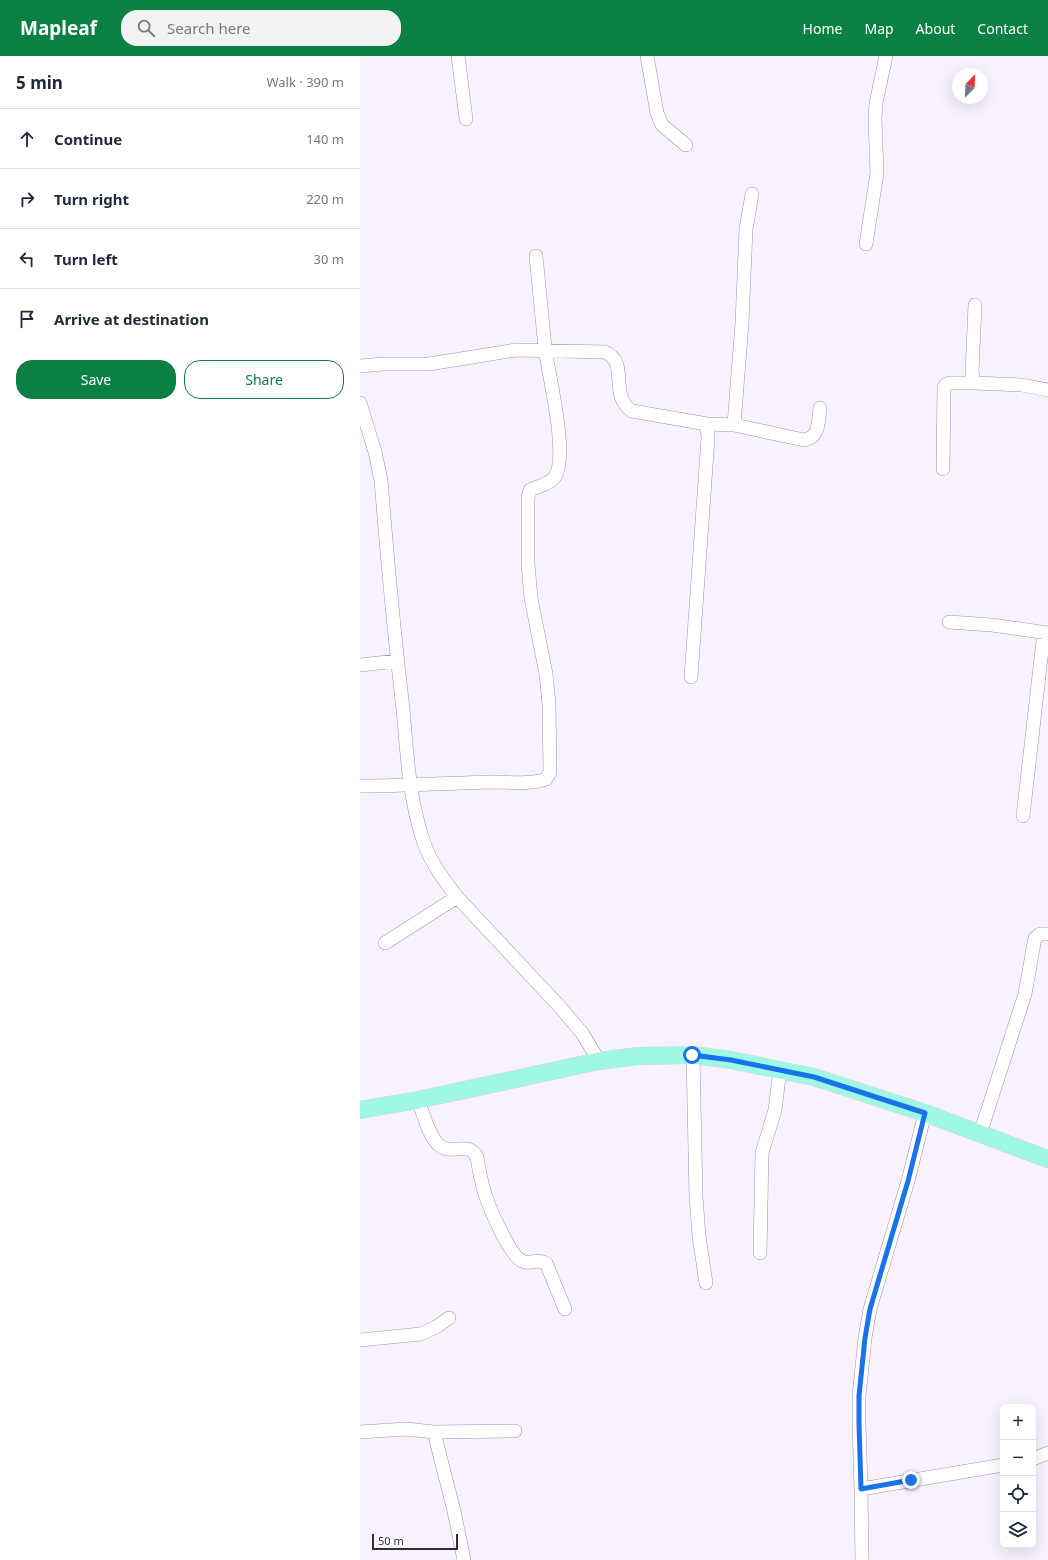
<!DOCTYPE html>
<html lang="en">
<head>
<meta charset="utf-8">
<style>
	:root { --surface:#fff; --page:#f2f2f3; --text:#1f2937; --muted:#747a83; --line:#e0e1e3; --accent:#0b8043 }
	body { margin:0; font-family:"Noto Sans",sans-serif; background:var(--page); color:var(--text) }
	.controls { position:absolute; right:12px; bottom:12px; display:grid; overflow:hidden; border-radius:8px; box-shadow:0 4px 16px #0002 }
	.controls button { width:36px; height:36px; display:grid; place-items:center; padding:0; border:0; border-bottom:1px solid var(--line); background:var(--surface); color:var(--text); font:20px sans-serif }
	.compass { position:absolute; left:592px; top:12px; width:36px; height:36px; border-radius:50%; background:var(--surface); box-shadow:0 4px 16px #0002; rotate:24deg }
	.scale { position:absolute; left:12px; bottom:10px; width:86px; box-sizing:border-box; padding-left:4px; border:2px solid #342d39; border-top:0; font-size:11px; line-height:14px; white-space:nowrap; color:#342d39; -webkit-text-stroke:3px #fff; paint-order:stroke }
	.stop { position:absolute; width:12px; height:12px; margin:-9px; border:3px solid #1a73e8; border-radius:50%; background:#fff }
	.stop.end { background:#1a73e8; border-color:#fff; box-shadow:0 1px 4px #0008 }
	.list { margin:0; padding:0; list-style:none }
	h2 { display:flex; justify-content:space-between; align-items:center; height:52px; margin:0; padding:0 16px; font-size:17px }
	h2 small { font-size:13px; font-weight:400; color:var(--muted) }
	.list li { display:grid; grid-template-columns:26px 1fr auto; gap:12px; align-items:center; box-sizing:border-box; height:60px; padding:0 16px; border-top:1px solid var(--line) }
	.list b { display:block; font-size:15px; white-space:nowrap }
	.list em { font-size:13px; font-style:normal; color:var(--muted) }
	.actions { display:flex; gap:8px; padding:12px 16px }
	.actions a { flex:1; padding:9px 0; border:1px solid var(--accent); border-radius:16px; text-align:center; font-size:14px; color:var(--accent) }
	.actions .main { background:var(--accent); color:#fff }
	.icon { flex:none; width:22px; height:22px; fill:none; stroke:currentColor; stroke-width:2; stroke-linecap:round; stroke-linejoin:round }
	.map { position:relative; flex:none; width:688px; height:1504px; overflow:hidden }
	header { display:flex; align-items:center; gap:24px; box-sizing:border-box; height:56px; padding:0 20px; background:var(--accent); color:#fff }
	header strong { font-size:19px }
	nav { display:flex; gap:22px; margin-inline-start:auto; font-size:14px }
	.search { width:280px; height:36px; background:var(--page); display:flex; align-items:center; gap:10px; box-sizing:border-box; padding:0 14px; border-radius:16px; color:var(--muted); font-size:15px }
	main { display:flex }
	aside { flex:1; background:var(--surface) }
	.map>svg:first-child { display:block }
</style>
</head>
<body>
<header>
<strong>Mapleaf</strong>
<div class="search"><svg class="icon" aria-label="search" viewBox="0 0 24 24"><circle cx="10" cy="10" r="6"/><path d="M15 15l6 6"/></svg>Search here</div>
<nav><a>Home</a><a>Map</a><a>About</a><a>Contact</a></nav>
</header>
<main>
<aside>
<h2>5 min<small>Walk · 390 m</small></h2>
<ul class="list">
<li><svg class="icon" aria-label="ahead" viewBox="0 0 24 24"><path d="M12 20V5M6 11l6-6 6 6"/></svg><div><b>Continue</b></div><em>140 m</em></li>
<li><svg class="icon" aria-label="right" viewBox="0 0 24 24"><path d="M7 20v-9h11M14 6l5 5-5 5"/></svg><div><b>Turn right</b></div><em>220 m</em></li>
<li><svg class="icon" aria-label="left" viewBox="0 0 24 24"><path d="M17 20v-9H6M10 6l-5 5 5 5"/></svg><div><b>Turn left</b></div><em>30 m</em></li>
<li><svg class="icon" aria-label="arrive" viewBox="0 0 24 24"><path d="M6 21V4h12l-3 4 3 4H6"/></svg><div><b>Arrive at destination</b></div></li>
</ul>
<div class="actions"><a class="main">Save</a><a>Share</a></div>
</aside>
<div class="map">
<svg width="688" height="1504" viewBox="0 0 688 1504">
	<rect width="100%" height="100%" fill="#f8f1fe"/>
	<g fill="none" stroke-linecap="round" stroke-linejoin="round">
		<!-- minor casing -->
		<g stroke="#a391af" stroke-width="14">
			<path id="minor" d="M98,0L106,63
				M287,0L297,57L302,69L326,89
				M506,188L517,117L515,63L516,47L526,0
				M615,249L612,316L614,327L662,329L688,334
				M0,310L23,308H69L156,294L245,296C270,307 248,339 272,355L347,368L348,382L331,621
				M0,347L15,396L21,424C27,500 34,576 43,653C47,697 49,744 64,787C71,807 84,824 97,841L200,951L222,977L239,1005
				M347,368L374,369L382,267L386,173L392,138
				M374,369L444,384C460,381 458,366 460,352
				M583,413L584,331L587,328L590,327H614
				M589,566L632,569L688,577
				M0,609L37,605
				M0,730C44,730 88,727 131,726C148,726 171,729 186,723L190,716L189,648L186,618L171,542L168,508V441L170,434C178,430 188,429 194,422C210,403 188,317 185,292C182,261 179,231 176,200
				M663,760L684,576
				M25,887L97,841
				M333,999L336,1141L339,1180L346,1227
				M58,1044C63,1057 69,1081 79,1089C92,1100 108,1084 117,1101C119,1114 121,1126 125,1138C129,1151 150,1200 162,1205C170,1209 177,1202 186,1207L205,1253
				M620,1078L665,938L674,887L675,882L680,878H688
				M400,1197L402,1097L415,1054L420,1013
				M0,1284L61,1278L76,1271L89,1262
				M0,1376L46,1373L74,1376L155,1375
				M74,1376L94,1455L104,1504
				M673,1403L688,1397
				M501,1433L643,1409
				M502,1504L501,1433L499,1368V1340L505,1282L510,1253L548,1125L565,1057"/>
		</g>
		<!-- major casing -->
		<g stroke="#d6d5d7" stroke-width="18">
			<path id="major" d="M0,1054L58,1044L239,1005L278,1000L333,999L371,1004L454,1021L565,1057L688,1103"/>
		</g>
		<!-- minor -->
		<use href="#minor" stroke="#fff" stroke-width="13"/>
		<!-- major -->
		<use href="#major" stroke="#9ff8e3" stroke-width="17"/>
	</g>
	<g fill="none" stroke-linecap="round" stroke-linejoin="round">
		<!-- route -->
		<path stroke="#1a73e8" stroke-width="5" d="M332,999L371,1004L454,1021L565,1057L548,1125L510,1253L505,1282L499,1340V1368L501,1433L551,1424"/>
	</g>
</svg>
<div class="controls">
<button>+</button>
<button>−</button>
<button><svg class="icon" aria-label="locate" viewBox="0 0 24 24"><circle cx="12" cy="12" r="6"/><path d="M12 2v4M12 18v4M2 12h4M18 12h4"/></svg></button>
<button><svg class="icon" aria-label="layers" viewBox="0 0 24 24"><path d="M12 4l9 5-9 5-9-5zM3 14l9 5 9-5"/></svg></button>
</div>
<svg class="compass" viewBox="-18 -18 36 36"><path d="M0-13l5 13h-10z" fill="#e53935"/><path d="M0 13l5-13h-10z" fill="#747a83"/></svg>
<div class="scale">50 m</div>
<div class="stop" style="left:332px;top:999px"></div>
<div class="stop end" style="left:551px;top:1424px"></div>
</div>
</main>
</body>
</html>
